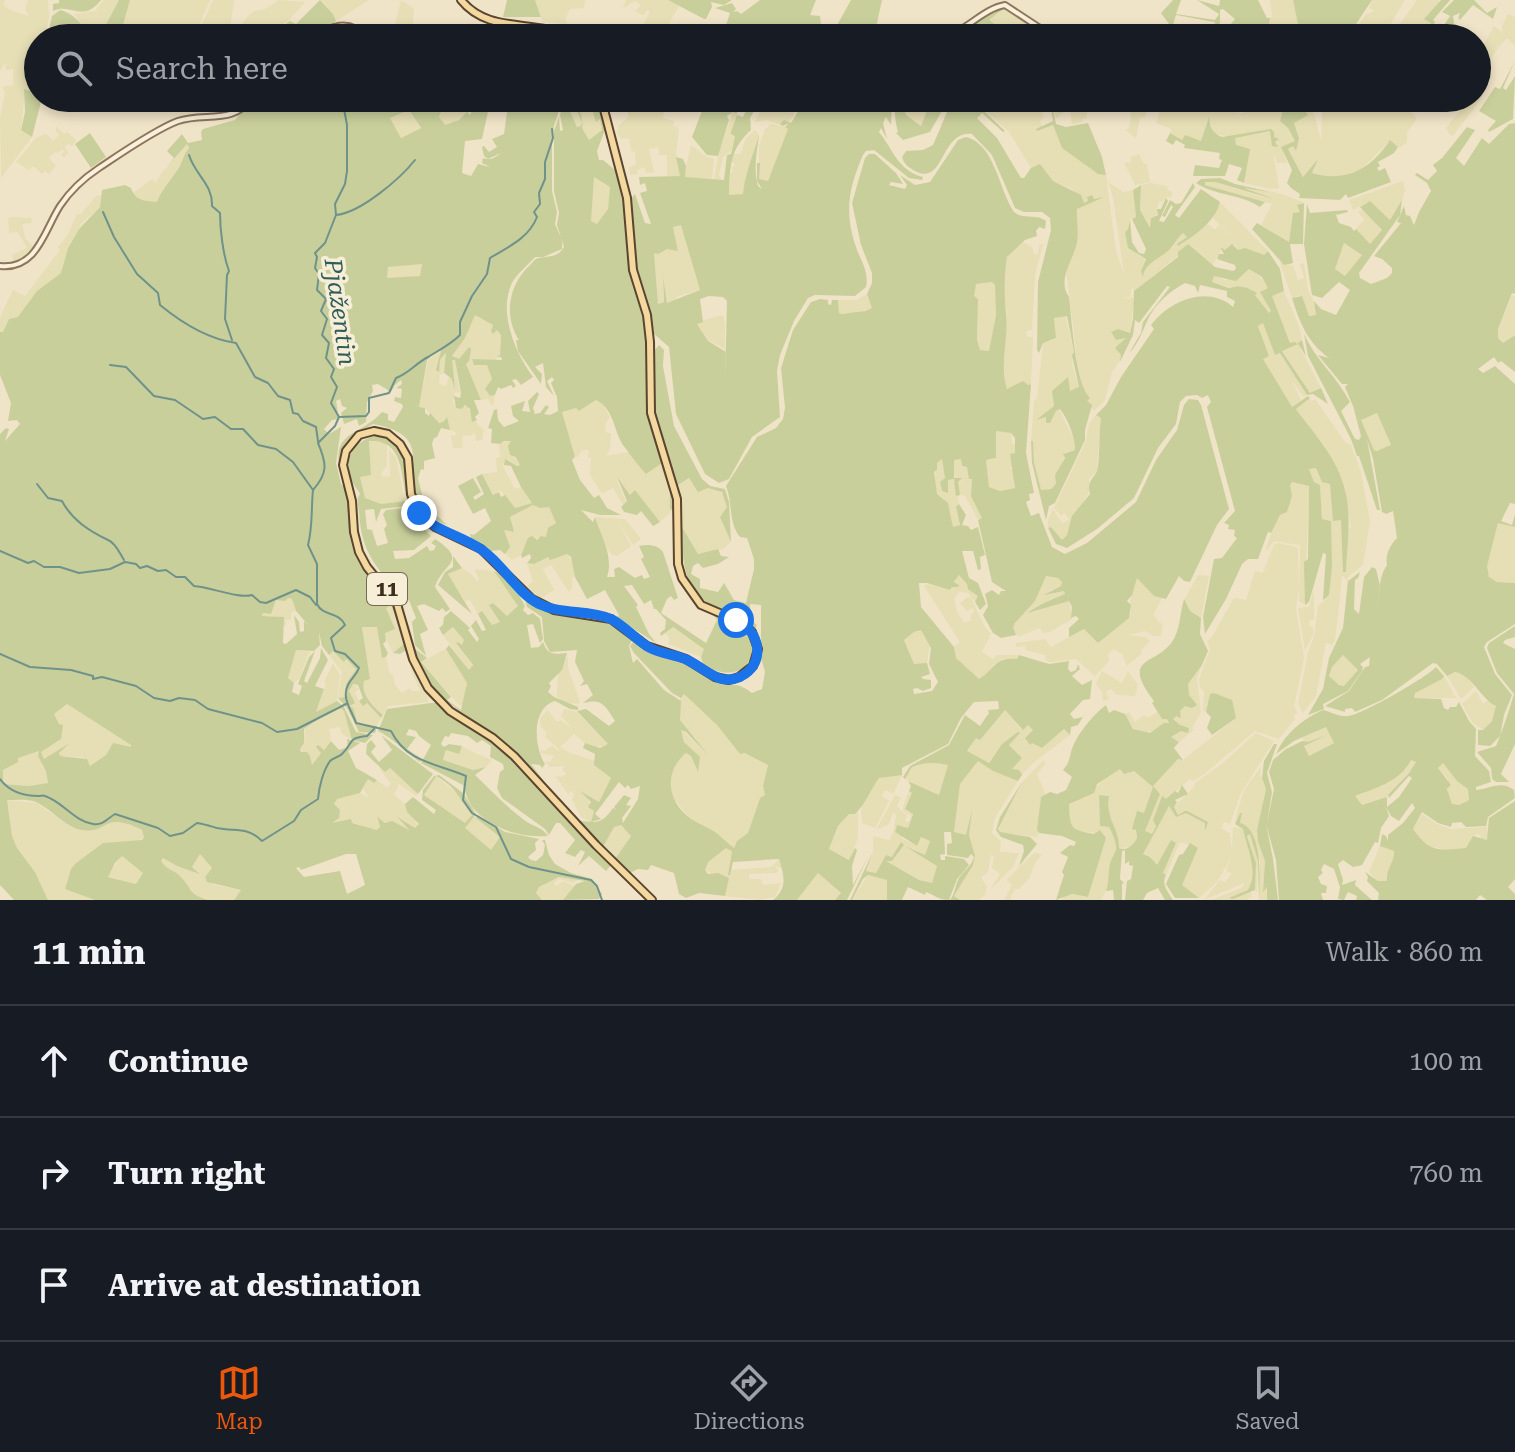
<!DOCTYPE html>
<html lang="en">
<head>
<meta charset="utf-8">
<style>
	:root { --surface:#171b24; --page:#242831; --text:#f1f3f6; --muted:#9ea1a6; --line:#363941; --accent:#ea580c }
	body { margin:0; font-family:"Roboto Serif",serif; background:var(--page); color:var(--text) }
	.stop { position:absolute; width:24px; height:24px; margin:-18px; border:6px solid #1a73e8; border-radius:50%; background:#fff }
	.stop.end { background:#1a73e8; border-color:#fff; box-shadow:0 2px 8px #0008 }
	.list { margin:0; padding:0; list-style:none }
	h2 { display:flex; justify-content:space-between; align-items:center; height:104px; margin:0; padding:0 32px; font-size:34px }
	h2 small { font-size:26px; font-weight:400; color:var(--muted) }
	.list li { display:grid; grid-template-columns:52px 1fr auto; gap:24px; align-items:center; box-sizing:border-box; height:112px; padding:0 32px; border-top:2px solid var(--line) }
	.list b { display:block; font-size:30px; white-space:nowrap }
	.list em { font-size:26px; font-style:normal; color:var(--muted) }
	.icon { flex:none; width:44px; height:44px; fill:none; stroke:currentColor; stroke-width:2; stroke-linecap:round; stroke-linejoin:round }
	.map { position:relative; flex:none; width:1515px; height:900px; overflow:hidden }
	.search { position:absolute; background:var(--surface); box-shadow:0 4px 12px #0003; left:24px; right:24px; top:24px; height:88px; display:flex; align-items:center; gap:20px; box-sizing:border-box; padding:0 28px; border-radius:44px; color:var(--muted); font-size:30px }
	.sheet { height:440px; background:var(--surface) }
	nav { display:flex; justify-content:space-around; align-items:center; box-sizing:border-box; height:112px; border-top:2px solid var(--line); background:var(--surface); font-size:22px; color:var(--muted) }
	nav a { display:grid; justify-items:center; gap:4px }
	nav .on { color:var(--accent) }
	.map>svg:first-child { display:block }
</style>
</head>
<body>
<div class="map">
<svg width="1515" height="900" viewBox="0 0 1515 900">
	<rect width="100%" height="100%" fill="#f0e4c8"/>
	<!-- farmland -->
	<path fill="#e6deb5" d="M0,0H5L4,6L12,11L29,16L25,9L28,0H48L49,17L45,38H38V80L32,73L31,90L25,89L21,130L32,137L1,178L0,118L5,93L2,87L13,85V69L6,70L5,63L0,71Z
		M104,0H119L101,38H96L88,32L74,14L95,11Z
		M130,0H210L197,30L179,24L177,38H125L123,25Z
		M213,0H234L229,37L212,35L211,38H196Z
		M279,0L305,2L289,20L266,38H255L251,32L239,37V29L247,17L254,11L265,9Z
		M321,0H369L336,21L333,14Z
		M401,0L414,9L412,38H379L394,28Z
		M535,0H585L584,8L570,9L566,18L567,24L543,22Z
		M626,0H668L679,6L667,27L641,29L650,12L647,10L643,16L635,11L641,5L635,1L623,8Z
		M1270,0H1293L1299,29L1294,38H1267L1270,18L1272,17Z
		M1372,0H1405L1382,38H1350L1366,14L1375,11L1369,8Z
		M1417,0H1439V4L1425,18L1431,22L1422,38H1390Z
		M1002,7L1029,23L1015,38L989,20L1002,10Z
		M1508,14L1515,17V46L1507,38L1495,52L1478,80L1484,85L1481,90L1477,88V57L1494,26L1503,33L1502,26Z
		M1477,92L1484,95L1453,136L1450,135L1446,128L1470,98H1477Z
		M446,98H484L485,99L459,120L444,125L439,117Z
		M567,98H571L582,121L573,98H588L596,121L600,118L602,130L589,140L581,127H577L566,103Z
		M627,98H667L663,118L674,121L673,126L679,128L676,157L680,176H667V155H659L658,147L649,149L654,172L646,173L644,167L637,170V174L630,175L629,167L636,165L635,152L631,151L629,138L621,139L617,133L618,126L628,117Z
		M767,98L785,99L804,98L800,105L787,99L799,106L789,122L784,121L780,125L767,120L755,122Z
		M900,98H932L921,126L906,115Z
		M988,98H1008L1012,104L1014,102L1011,98H1036L1044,118L1040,121L1042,127L1037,130L1053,125L1062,148L1094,171L1106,175L1116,251L1124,274L1113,197L1108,182L1123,192L1133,190L1136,217L1129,219L1128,229L1125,234L1128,248L1145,259L1141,271L1143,274L1146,266L1173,247L1178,237L1183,233L1187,237L1177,244L1178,246L1207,223L1215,230L1219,225L1234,239L1213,218L1221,203L1268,251L1264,255L1238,250L1235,245L1225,251L1219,249L1221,251L1212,265L1205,260L1179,255L1134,291L1132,287L1130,297L1125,298L1130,299L1132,296L1134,303L1130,333L1118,329L1111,332L1116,340L1127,338V340L1115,348L1121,355L1120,361L1112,372L1105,400L1094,411L1086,401L1078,368L1066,268L1076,248V213L1079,207L1072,189L1053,181L1040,164L1031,168L1009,132L981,107Z
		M1052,98H1075L1076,102L1081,99L1083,108H1087V118L1082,119V122L1072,124L1070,111L1062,113L1056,119Z
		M1126,98H1142L1141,109L1147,110L1145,117L1140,118L1136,138L1125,130L1129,128L1131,113L1125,105Z
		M1153,98H1196L1209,110L1216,105L1243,114L1242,109H1231L1216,101L1243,106V103H1233L1221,98H1288L1280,121L1288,128L1295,141L1282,147L1287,163H1277L1273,151L1279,188L1270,189L1244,183L1248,157L1245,150L1235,145V138L1215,134L1208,119L1201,141L1185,136L1182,140L1170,133L1171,129L1156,123L1163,101Z
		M1297,98H1306L1315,117L1321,140L1322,113L1313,98H1340L1342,101L1347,98H1408L1404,106L1417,118L1407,133V142L1400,148L1390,141L1360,170L1336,179L1312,174L1315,166L1304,178L1288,149L1294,145V151L1299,138L1294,123L1299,118Z
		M409,110L420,128L401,138L390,118Z
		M733,112L737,115L731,134L735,135L731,151L723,157L719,174L721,180L714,179L719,152Z
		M771,124L789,128L768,181L759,180V146L765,129Z
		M56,126L64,134L67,132L76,140L72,146L68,144L65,146L68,153L64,157L61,155L65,152L62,149L58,153L55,152L49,158L56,166L49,174L45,171L42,174L33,166L29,170L16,162L35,139L44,134H47L53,141L59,135L56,131Z
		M755,130L759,135L743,195H729L730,174L733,171L731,166L734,167L735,164L732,162V154H740L746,138Z
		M188,143L189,148L182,164L161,192L157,202L139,200L134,196L133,193L152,179L156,183L161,174Z
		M691,145L707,157L714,159L712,179L684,177Z
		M1139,154L1144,164H1147L1150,182L1135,185L1124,162L1129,163L1132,161L1130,157Z
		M594,177L610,187L608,209L600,222L597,224L590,221Z
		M1403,181L1405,190L1402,200L1390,220L1370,201L1353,210L1349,200Z
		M1205,182H1214L1266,198L1244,187L1278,193L1304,202L1297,205L1301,208L1300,212L1293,213L1289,242L1261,225L1272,204L1205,185Z
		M1150,183L1167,186L1168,190L1173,192L1171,198L1167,197L1162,202H1159L1157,210L1160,212L1151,218L1150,228L1140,210L1141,185Z
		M101,195L100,207L82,223L68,247L61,273L37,291L18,318L7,322L3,333L0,332V317L13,290L25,296L60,250L58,247L67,236L77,214L80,215L96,196Z
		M1364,209L1382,231L1370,245L1356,229L1364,220L1358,212Z
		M15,217L32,218L31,223L22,224L25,238L34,247L21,260L14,262L12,255L27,248L18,232L9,233L8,218Z
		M681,224L700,290L676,297L677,300L667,303L662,278L664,302L658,304L654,252L671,249L678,250L673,227Z
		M1023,242L1032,247L1034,254H1038L1039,245L1043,244L1035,276L1032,330L1026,331L1027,337H1033L1031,384L1014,386L1009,390L1005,385L1004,365L1007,311L1003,301L1004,278L1007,257Z
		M1344,242L1362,255L1345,276L1335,269Z
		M1280,262L1293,266L1298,280L1304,278L1300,264L1304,263L1308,290L1314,301L1316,315L1309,316L1300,295L1292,298Z
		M422,263L420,276L387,279L388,267Z
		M1249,268L1267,283L1268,288L1261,291L1271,312L1268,313L1255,294L1212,282L1214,275L1225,280L1238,277Z
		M992,282L995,284L996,315L989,351L980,350L977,341L978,299L974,296V291L976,284Z
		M1284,291L1299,326L1302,340L1298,344L1321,388L1310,393L1282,350L1296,345L1291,344L1271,295Z
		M867,294L873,308L850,314L839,313L838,300H857Z
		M1512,295L1515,296V335L1503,343L1498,339V329Z
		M475,314L494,325L501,335L500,355L497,359L489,362L472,359L474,364H487L492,379L486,391L490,396L495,395L493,407L488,399L481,400L466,364L469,348L459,360L452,356L465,338Z
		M1065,315L1074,353L1072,364L1079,388L1053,398L1054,406L1036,420L1046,417L1052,419L1056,411L1059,409L1073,437L1075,450L1065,452L1057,483L1051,489L1041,491L1034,462L1033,441H1031L1034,400L1037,399L1043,343L1053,340L1054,318Z
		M717,316H723L725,323V349L708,340L696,323Z
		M1263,322L1275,354L1280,353L1307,395L1304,397L1292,381L1301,400L1292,407L1262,358L1269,356L1258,325Z
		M438,350L441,351L439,369L440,360L447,353L444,373L440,375L439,384L447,386L448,377L451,378L454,387L451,367L452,359L455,360L460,393L455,392L453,402L456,408L467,406L479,426L484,430L482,440L476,441L475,433L470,436L463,435L462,448H453L451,435L455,436L456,432L450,430L446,417L443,422L438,423L425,408L419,407L428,360Z
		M1309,398L1312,401L1315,399L1345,442L1351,445L1361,472L1370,521L1363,565L1348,577L1346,584V579L1342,576L1335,641L1332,645L1326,643L1316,696L1303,713L1298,704L1308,652L1314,636L1318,606L1325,600L1331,521L1322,519L1320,485L1314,482L1309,469L1317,468L1322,482L1330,484L1333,520L1341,519L1343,571L1346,572L1349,527H1351L1345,487L1336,467L1296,408Z
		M596,400L602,403L610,417L605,425L606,432L611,434L610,449L606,456L629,452L646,474L661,463L670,487L671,512L660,522L635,491L630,495L616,478L626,502L623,505L613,488L602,494L590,475L591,458H588L589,450H582L578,457L573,456L562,412L576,408L579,411Z
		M1377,413L1391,446L1378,451L1374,450L1361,420Z
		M1096,415L1101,417L1097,471L1089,479L1090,490L1071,524L1067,535L1062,541L1051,527L1048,528V520L1053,509L1062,523L1069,520L1065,513L1061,516L1054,508L1086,441L1089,424Z
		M996,431L1011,433L1012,444H1015V453L1010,455L1013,466L1010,467L1013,470L1015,488L999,491L989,487L986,460L995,459Z
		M511,440L520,465L517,466L504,460L503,466L515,489L521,487L533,503L515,508L500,490L494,495L482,474L497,472L496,458L500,457L499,444Z
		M369,441L385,442L387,445V465L381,474L383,477L390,476L389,449L396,458L405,501L381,504L365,498L360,477L371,474Z
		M943,458L945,479L940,482L942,491L946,493L948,480L955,479L959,504L956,508L960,526L953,527L950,512L943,498L937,494L934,482L937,463Z
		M961,459L962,466L967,467L972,479L983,519L978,520L965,496L960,495L957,488L958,482L962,480L955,479L953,460Z
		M690,478L698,491L708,488L720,490L727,502V507L720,517L731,542L723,549L698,554L682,527L678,485Z
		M1292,482L1309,486L1305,605L1299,601L1300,545L1274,541L1265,552L1273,527L1280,515L1287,511L1292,496L1290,485Z
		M533,505L549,507L556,523L547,537L535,539L523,548L521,555L512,560L505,554L504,530L511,532L509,518Z
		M595,517L625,519L641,539L633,545L618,522L631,546L617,556L611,554L604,544Z
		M1498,522L1515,527V583L1497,582L1489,577L1487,566Z
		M1279,543L1297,547L1298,551L1299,589L1296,609L1304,658L1294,707L1298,713L1294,715L1295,719L1279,739L1255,731L1203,775L1193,781L1190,779L1165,800L1152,835L1144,831L1160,794L1153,787L1144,814L1137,811L1134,824L1137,838L1131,847L1119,848L1117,834L1110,822L1108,811L1109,796L1099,795L1100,826L1109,827L1117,844V852L1110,865L1109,885L1101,900H1061L1067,894L1088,897L1106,838L1098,833L1081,832L1074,829L1070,825L1069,804L1090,793L1105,778L1120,769L1134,771L1153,786L1178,759L1183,760L1236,718L1226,698L1214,693L1210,695L1206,712L1203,710L1204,692L1200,687L1199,679L1210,649L1207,641L1212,637L1234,598L1246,600L1255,571L1263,573L1274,544Z
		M567,554L573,563L575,577L572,578V589L569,592L551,565L543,569L554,590L540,599L531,593L528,585L533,581L527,563L534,564L541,559Z
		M462,568L470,573L477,581L479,579L474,569L494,571L519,606L507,616L493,603L501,622L492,625L482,611L478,614L470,600L465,601L447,574Z
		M959,575L979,596L975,602L968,593L957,591L960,592L954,598L957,612L964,623L971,620L970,615L974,612L972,608L967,611L960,603L968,597L971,598L985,627L991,634L982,652L993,659L997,655H1019L1017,659H1004L993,665L988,674L979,680L956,658L954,647L960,642L924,586L928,584L950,590Z
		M1198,575L1209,576L1201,618L1190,611L1184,600Z
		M1044,576L1058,578L1062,582L1061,586L1047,593L1064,591L1065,594L1051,599L1031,614L1056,603L1069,600L1072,619L1050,632L1042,633L1041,629H1037L1020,636L1016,635L1013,627L1015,623L1035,601Z
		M1137,577L1152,594L1162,598L1154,614L1158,622L1163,624L1161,636H1154L1145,631L1128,635L1146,637L1150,641L1141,650L1142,653L1127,666L1122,654L1114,649L1108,654L1109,661L1095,676L1076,659L1051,662L1046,661L1045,655L1026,650L1025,646L1016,647V643L1045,639L1051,647L1084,629L1098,643L1131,613L1130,600Z
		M1314,588V620H1310L1309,625L1313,627V635L1305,651L1298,608L1309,607Z
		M288,598L293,599L296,611L291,613V620H286V625L284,626L283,617L262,616V613L271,614L276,600Z
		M391,605L405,643L393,653L385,636L387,630L391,629L386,607Z
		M377,626L382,658L386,657L389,672L393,675L395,685L402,693L410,688L412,691H420L410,667L412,661L433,699L426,698L429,702L388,706L383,715L366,697L362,685L364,681L370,679L362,627Z
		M454,627L464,640L462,646L456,644L473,666L469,670L443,635Z
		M672,627L705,649L701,657L668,644L670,639L665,633Z
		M922,630L930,645L927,663L923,666L914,664L904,640L914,632Z
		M446,649L467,683L464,703L460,706L421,662Z
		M296,650L311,652L308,655L300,678L294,683L288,678Z
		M332,651L356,668L346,684L345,697L338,698L342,672L329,655Z
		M568,655V668L580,702L578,704L566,703L557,697L558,673Z
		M1343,655L1358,670L1344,686L1339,685L1329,676L1332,667Z
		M333,663L340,675L337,701L316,712L326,684L324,682Z
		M1202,665L1197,679L1201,712L1192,728L1194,730L1179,742L1171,737L1180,731V725L1172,719L1176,715L1182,716L1179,711L1185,706L1189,695L1188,684Z
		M1102,671L1122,683L1128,671L1138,685L1135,696L1117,695L1111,689L1106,691L1109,699L1103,701L1102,692L1096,684Z
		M1459,671L1465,674L1474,687L1461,699L1447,676Z
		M1444,676L1456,698H1413L1415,693Z
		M353,684L359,689L355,692L359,701L363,706L367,703L381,718L377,726L358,725L349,705L350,686Z
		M1476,691L1483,704L1488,700L1496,706L1492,721L1483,730L1472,722L1462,704Z
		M683,693L717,725L740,754L745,752L768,765L763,786L765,795L760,798L748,833L737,841L733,849L721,836L690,819L672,796L668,783L674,765L681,757L686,753L691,756L697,771L698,760L684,742L681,729L709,756L680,720V699Z
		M67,704L131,745L130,749L121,746L109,749L106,755L90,766L87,759L82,757L60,756L59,753L70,743L45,759L41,752L61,739L59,724L54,714Z
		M338,706L344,711L352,740L341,733L340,727L329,729L331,741L323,750L317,747L321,753L312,765L300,748L304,743L305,729Z
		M564,709L577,712L609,745L596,747L585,743L574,734L560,747L570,753L596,761L595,766L611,778L599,802L585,794L594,811L591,822L581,817L572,800L574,795L572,791L568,794L555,776L561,777L566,774L562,769L565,766L550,767L545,761L550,762L554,756L541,753V750L544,751L552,746L559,751V749L545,737L547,733L540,726V718L548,710L557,722L561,720L572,728L561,716Z
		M1005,710L1021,729L1029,725L1034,730L1025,738L1042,748L1064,729L1070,735L1032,764L1022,775L1012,769L1022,758L1009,745L1019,734L1002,744L988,763L967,752L976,738Z
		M1129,712L1135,722L1144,715L1147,718L1157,712L1162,719H1167L1169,724L1164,723L1157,730L1145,733L1133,729L1125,714Z
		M1327,726L1334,743L1309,756L1304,746L1325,736L1306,743L1302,738Z
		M1256,733L1274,741L1241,793L1230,824L1224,822L1221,828L1230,834L1232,849L1233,827L1243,829L1253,865L1251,884L1248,890L1230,900L1250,891L1252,897L1247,900H1211L1243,887L1244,883L1204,900L1220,880L1225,882L1232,874L1226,870L1232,856L1217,882L1199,898L1181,886L1198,848L1180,842L1166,875L1163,873L1176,844L1171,841L1156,866L1151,857L1143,854L1167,807L1169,806L1176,816L1178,815L1174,807L1194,787L1195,783L1223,763Z
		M462,746L477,754L492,760L486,767L473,770L443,761L447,749L459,754Z
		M40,751L39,756L47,771L48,783L29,786L3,784V770L17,762V758Z
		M1044,760L1045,764L1037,774L1046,795L1041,799L1038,837L999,832L1000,823L1022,782Z
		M1411,760L1416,761L1413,768L1387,797L1362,805L1357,801L1355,796L1388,783L1407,768Z
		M978,761L993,771L1018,781L995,818L992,833L1001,842L1000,852L1019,853L1013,867L990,890L1000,874L992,868L994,856L991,855L988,872L981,877L987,887L985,895L979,900H960L954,896L973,865L975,857L969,835L971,810L966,836L954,833L960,784Z
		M935,762L948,765L939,795L905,779L912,767Z
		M1443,762L1468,789L1469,800L1459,805L1452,804L1448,797V779L1438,768Z
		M382,767H389L418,794L416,796L399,784L394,795L405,804L418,826L413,829L396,818L409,830L392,822L389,824L376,819L380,827L377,830L354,823L332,824L340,811L334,804L337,799L360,793L369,798L363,789L368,779L374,783L377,780L387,788L391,784L380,769Z
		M1261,767L1260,775L1266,788L1257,830L1258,842L1265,861L1263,890L1268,887L1267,900H1259L1260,861L1252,836L1258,861L1257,893L1255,890L1256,863L1247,835L1252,834L1240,823L1242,814L1240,813L1234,823L1244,790Z
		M898,774L902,775L893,794L885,790L882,796L889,801L875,828L862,823L861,808L869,790L879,778Z
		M435,776L460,795L464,806L472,815L465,823L424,795Z
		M909,791L912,793L906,811L913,813L908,828L901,838L917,846L921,837L930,841L925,856L907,845L937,866L932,884L919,880L886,861H892L904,845L892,857L886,855L876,873L866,871L875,850L873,852V836L889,840L893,833L896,815L893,813L889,824L876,830L895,795L901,798L897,806L907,816L905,821L909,822L911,816L903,811V806Z
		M7,800L37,803L72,828L92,830L108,821H120L142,830L144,837L137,842L103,843L76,863L71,869L65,889L95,900H48L35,872L17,848L12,836Z
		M858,811V837L850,860L829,849L838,826L849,814Z
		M1422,814L1437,824L1450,829L1487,827L1488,840L1481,839L1480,835L1476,834L1467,848L1447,850L1425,845L1416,837L1413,829Z
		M474,816L500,837L491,851L465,828Z
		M621,825L631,835L615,859L603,847L614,827Z
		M709,832L732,851L728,874L730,870L771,867L779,859L783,869L775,866L779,871L776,873L749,874V879H761L763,885L781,883L775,897L760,900L725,896L728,882L705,870L708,862L720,851L717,853L712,850L703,861L696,857L701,848L698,845Z
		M1380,846L1394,851L1393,861L1386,875L1387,882L1378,881L1369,872Z
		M1035,852L1042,855L1036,861L1029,879L1019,889H1015L1010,900H1004L1012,885L1006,880Z
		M200,854L212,868L205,877L214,885L241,890L234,900H206L191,893L181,876L165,868L161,861L163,858L177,866L200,873L192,867Z
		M122,856L143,873L137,884L107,876Z
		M818,873L841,894L835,900H797Z
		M868,875L888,880L887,900H852Z
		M559,877L578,880L573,883L560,879L554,883L556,886L563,881L574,886L563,900H542L536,893L539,887Z"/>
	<!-- green -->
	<path fill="#c9cf9b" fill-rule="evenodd" d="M59,0H101C82,24 71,2 53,11V4L59,3Z
		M119,0H130L123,25L125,38H99Z
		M320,0L333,14L336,21L303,38H268L290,21L296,24Z
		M507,0H535L541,17H503Z
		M668,0H732L724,5L711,2L712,7L706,19H704Z
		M760,0H816L810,15L820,16L821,25C794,45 754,41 725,28L730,13L715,8L732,3L736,9L733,12L737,11L741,14Z
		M851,0H882L875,32L836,27Z
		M1173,0H1181L1176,14L1215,20L1219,14L1197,0L1219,6L1220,0H1258L1267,18H1270L1267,38H1216L1221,36L1235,19L1223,9L1220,10V23L1214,30L1197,27L1212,29L1216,25L1214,22L1176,15L1172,28L1161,13Z
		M1293,0H1372L1354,27L1348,28L1340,38H1294L1299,29Z
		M1441,0H1450L1433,20L1435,22L1429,33L1436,37L1450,16L1442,12L1454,0H1474L1487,13L1497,7L1493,19L1473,5L1460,20L1458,18L1460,13L1453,16L1454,23L1449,38H1422L1431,23L1424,19Z
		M1002,7V10L989,20L1015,38H963L973,30L970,27Z
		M60,10C77,14 82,28 96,38H61L52,34L47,38L52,16Z
		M1515,61L1503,88L1506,90L1515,76L1513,119L1489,132L1488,130L1496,121L1479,111L1495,87L1500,89Z
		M24,89L38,93V98H42L32,137L21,130L25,112Z
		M254,98H387L389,111C401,111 405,106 415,104L418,98H444L436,114L446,98L439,117L445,125L459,120L467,112L470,115L474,106L483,103L485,99L490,103L482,139L465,141L462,173L471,176L478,164L490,167L482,163L483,158C491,161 494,158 501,153L488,159L484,156L482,147L484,146L489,152L497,147L492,139L504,134L509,98L515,101L516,98H563L554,126L552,145V191L557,212L555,224L562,240V249L543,257H535C528,265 519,272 513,281C497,310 515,353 533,377L521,385L516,379L512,380L516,386L513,388L511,385L501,389L498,387L495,395L490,396L485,389L492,379L487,365H474L472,359L502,360L501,357H497L500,355L501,335L497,330L493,334L491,331L493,325L475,315L465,338L452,356L459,359L469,347L471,349L469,361L466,364L481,400H474L479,413L475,417L477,420L472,422L470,409L465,405L462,409L456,408L454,396L460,398L461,393L455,360H452L455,389L451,378L444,373L446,353L440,360L439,372L436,370L441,351H438L427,360L419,407L425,408V413L429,416L430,413L439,423L443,422L447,417L450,430L441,428L437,437L434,438L432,444L435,458L424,461V470L421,469L418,478L424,503L447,525C442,523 429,518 423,510C395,476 442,437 373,424C343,443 341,440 341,476C329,429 359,438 382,412L388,414V420L394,422L403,407L402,404L394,401L395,397L401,398L402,389L396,388L402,384L401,380L395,385L391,392L378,384L372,385L373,391L367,402L366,422L359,426L357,419L344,424L341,413L347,408L342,406L340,399L336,401L339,419L332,420L324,429L329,434L341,427L336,463L341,484L345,488L349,502L356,550L392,597L408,649L400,654L393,653L405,643L391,605L386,608L395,629L385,633L386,641L383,644L388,653L386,657L382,658L377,627H362L370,679L364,681C360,694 373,706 383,715L381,718L367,703L363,706L359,701L363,698L358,685L353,684L349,691L355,703L349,706L353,708L358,725L377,726L375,733L359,732L347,708L338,698L345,697L346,684L356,669L346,659L344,662L333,651L329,655L322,646L319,632L320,645L314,651L296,650L288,678L294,683L292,692L299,695L302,686L298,684L309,657L315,651L304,681L307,683L320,658L321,648L328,660L315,686L324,689L316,712L337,701L344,707L356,732L373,735L365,743L352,740L344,711L338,706L304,729V743L300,749L301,752H307L310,756L312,765L321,753L316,747L318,745L324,750L331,741L339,750L348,747L347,739L360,743L348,751L356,768L377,780L374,783L368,779L360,793L337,799L334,804L340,810L339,818L332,823L351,819L352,823L377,830L380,827L377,817L385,823L392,821L409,830L397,817L415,828L419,824L407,812L405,804L413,797L434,814L436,810L422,800L423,790L434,776L439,775L463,793L476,814L465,828L491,850L500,837L476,818L478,815L505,832L539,839L535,843L536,850L528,857L531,860L536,861L543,855L545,845L542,840H545L549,855L555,864L571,873L592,879L602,894L599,899L563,900L576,884L585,881L559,877L539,887L536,893L542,900H234L241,890L207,882L205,877L212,868L200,854L192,867L200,874L177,866L163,858L161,861C167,871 176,870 182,878C194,892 187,892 207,900H95L65,889L71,869L76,863L103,843L142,840L144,837L142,830C102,810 109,834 82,830C63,827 51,807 33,801C25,799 15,800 7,800L12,836L17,848L35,872L48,900H14L0,885V434L6,428L9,429L5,441L20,424L17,420L8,421L11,403L0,375V332H3L9,319L18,317L37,291L61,273L68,248L79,229L100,207L102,190L125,185L131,188C136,202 144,200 157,202C162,188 172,179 180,166C183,160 184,154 189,148L187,144L166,168L174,158L167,151L182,134L188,143L202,140L201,132L203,129L235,120ZM409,110L421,128L401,138L390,118ZM422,264L420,276L387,278L388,267ZM288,598L292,599L296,611L309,626L304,621V631L300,632L299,622L294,615L297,634L286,644L283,643L284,617L262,616L263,613L271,614L276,600L285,601ZM67,704L131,745V747L113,743L106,755L90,766L87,759L60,756L59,753L70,743L44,759L41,752L61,739L63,725L59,724L54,714ZM39,751L38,756L46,771L48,783L29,786L3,784V770L18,762V758ZM436,776C460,790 456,796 472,815L465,823L424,795ZM346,854H356L365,885L347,894L340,871L304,877L296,868L299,867L301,870ZM122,856L143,873L136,884L108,877L115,863Z
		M564,98L577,127L581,126L582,122L571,98C578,104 584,118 582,128L589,140L602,130L600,119L596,122L588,98H596L605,130L597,151L599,160H603L615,170L619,180L626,223L627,257L646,330L647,411L665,463L674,511L670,509V487L662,463L646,474C639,466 631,456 626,449C613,434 616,410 596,400L579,411L576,408L562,412L575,457L572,460L580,480L594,498L599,495L607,508L621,515H600L581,510L593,522L595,517C601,536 614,557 607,577H615L614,569L619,567L635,578L642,575L644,579L650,577L641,559L644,557L639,546C648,544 658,545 663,552L678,598L674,600L671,596L667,599L661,613L706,643L717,620L713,615C723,619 735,622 743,628C768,651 742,690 703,664L701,657L704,649L673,627L661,636L660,633L665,629L666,620L656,609H654L651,600L644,604L632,585L624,586L638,605L636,607L649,634L656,643L617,618L619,615L605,590L587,599L575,577L571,557L567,554L550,560L548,557L534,564L527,563L531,558L530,554L522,558L521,555L528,538L532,536L537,540L541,536L546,537L548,528L556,523L549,507L540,508L533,505L510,517L514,532L504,530L510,547L505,554L500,550L491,551L471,538L470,534L474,535L491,521L485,508L473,514L458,486L473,478L481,492L473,497L475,500L484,494L476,477L482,474L493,495L499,492L501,497L505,495L515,508L532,503L521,487L511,466L504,465L505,459L517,466L520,465L516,457L510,455L508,446L511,441H504L500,444L491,443L492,429L488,428L494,410L497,409L498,420L504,427L519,421L513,416L511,406L525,401L522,411L530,412L528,401L537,392L539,394L533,408L535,414L540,413L546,405L549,407L544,414L550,415L558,411L557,397L551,383L554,380L552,377L547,381L554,396L546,387L543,363L535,367L542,374L541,384L518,351L516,340H519C504,317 508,288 527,268C529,267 534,260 536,259C548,255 557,259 564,247L557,225L559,213L554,191V131L559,117L560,131L563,130L560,115ZM594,177L610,187L608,209L597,224L591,221Z
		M696,98H735L737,114L733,112L727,116L729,120L718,156L707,155L692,137L702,111L694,107Z
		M752,98H757L759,102L750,118L751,130C729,150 730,168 729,195L743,194C745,173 753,156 759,135C757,152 753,169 758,186L762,189L757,181V163H760L759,179L768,181L788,129L785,127L789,123L783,126L780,124L784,120L791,123L802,105L809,111L823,104L826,98H892L891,125L886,117L883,123L887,139L881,128L879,132C893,149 898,171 923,177L922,180L909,178L874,150L866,151L863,155C848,190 844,213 857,250C862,262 869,273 866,287L855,296L815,295L808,298L794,321L780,355L777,371L780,417L752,437L729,479L719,483L705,474L676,414L669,347L653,333L636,271L630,200L635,194L645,223L651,224L640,193L647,191L645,183L640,185L639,177L680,176L676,157L683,159L686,166L685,177L724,180L727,155L731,154L735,136L731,134V132L737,115L743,117ZM681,225L700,290L667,303L663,277L664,302L658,304L654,253L658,254L667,249L678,251L673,227ZM709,296L723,297L727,301L725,384L726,352L708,341L697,324L703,322L700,299Z
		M895,98H900L906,115L921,126L932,98H949L930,132L903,140L896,133L898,132C895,121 894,110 895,98Z
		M953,98H988L981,108L1005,131L1003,132L982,113L977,118L997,138L1021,178H1024L1031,168L1040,164L1053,181L1081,195L1084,203L1088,201L1087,197L1092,195L1094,199L1104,197L1077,209C1076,220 1079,231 1077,242C1075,258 1056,279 1069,297C1072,320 1075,384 1090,398L1087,401L1092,405L1085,430V440L1055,503L1049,506L1046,520L1032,463L1031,441H1033L1034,462L1041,490L1051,489L1056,484L1055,475L1065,458L1063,454L1075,450C1075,436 1068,420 1060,409L1056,411L1050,423H1046V417L1036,420L1054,406L1052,391L1068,377L1070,391L1079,387L1072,355L1074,352L1067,316L1054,318L1056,338L1043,343L1039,353L1037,350L1038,282L1051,230L1050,218L1042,212H1024L1015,208L992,155L972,134C940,130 945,187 915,171C908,167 904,164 902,157L906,151L923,150L933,145Z
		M1050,98L1056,124L1066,127L1088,123L1102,157L1106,175L1098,174L1062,148L1053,125L1037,131L1036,129L1053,121Z
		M1297,98L1308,115L1294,123L1299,138L1296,151L1293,146L1288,149L1303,177L1318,159L1312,173C1346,183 1371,169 1390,140L1398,147L1394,153L1378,162L1380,166L1377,168L1379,171L1385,168L1391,182L1348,198L1346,194L1340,200L1299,198L1300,194L1291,188L1287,183L1292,170L1281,147L1295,141L1288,128L1280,121L1286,99Z
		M1209,117C1210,127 1212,133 1222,137L1271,129L1274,132V137L1279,139L1275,142L1278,147L1272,146L1270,131L1235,138L1236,145L1250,149L1244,183L1237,180L1242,168L1229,164L1225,176H1193L1195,165L1219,168L1222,160L1219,159L1220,153L1184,148L1185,145L1176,140L1173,145L1166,141L1170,133L1182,140L1185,135L1201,141Z
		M1515,123V294L1512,293L1498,329V338L1503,343L1515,335V372L1501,361L1498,363L1494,357L1478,369L1483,373L1495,366L1515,384V504L1510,503L1501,521L1512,525L1515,514V527L1498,523L1487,566L1489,577L1497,582L1515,583V624L1487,642L1484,647L1495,674L1512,695L1504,715L1500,736L1490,746L1478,745V730H1483L1492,721L1496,706C1481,699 1472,675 1455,672L1447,676L1437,664L1433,663L1382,700L1355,712L1352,708L1345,709V712L1325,706L1349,691L1365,667L1369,666L1370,657L1360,664L1363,667L1362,671L1348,691L1323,704L1324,709L1308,715L1323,689L1329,658L1343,628L1348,581L1360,572L1358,578L1355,580L1354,609L1359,614L1364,577L1372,567L1376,569L1380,586L1377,609C1380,594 1378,577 1387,565C1385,555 1390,545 1397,538L1393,511L1386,514L1382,512L1373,459L1367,439L1380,510H1377L1359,456H1357L1351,439L1308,356L1304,334C1315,359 1337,377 1350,402L1341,411L1355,439L1359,440L1361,436L1353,406L1365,435L1345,387L1348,384H1342L1318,355L1329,358C1307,342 1300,323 1292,298L1302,296L1309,316L1316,315L1314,301L1321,309L1336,315L1350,290L1339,282L1322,298L1312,295L1304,244L1307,204L1310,213L1347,210L1348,212L1336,215L1339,223L1351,227L1354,231L1356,229L1370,244L1382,230L1360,207L1370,201L1390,220L1402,200L1400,215L1359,273L1360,278L1371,284L1387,278L1392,273V268L1382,259L1374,256L1401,223L1397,222L1404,206L1406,215L1410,216L1414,225L1419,212L1431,191L1427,183L1415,175L1417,173L1428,180L1437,171L1433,165L1442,158L1467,127L1475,130L1456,158L1464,166L1482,138L1489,144L1509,124ZM1344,243L1362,255L1345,276L1335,269ZM1377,413L1391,445L1377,451L1374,450L1361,420ZM1343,655L1358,670L1344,686L1339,685L1329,676L1332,667Z
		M90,133L106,157L91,168L75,144Z
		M966,137C995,144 999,190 1014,212C1024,220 1037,213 1046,221L1045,229L1039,227L1036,231L1037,236L1025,240L1007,257C1004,278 1004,292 1006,313C1009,339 999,365 1007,389L1023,381L1028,385L1031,384L1026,453L1034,493L1029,494L1030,500L1026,502L1031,516L1039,513L1052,547L1065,554L1087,543L1136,502L1156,460L1177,430L1184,405L1189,399L1198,400L1201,405L1229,509L1217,525L1190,582L1184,581L1179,576L1166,599L1154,596L1137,578L1132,595L1127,601L1131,605L1129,618L1098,643L1084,629L1069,637V628L1079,619L1076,616L1071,618L1072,607L1069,601L1028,613C1036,606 1054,598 1065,594L1064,591L1044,595L1061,586L1062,582L1058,578L1046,576L1035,601L1015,623L1013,627L1016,635L1001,638L993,633L983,615L988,606L985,594L992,590L999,595L1001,591H1006L992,582L978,520L982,518L971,496L972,479H969L967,467L962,466L961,459L954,460V478H962L958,482L960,495L956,496L954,479L948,480V493L942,491L940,482L945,478L942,459L937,463V470L934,472L937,494L948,503L953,527L960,525L956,507L959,504L966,515L962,525L968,526L971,530L978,527L985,555L980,557L981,569L978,570L973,551H962L969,578L978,583L986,604L980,610L975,602L978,596L968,589L967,584L959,575L954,582L959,585L958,587H952L950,590L927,583H919L921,607L954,647L956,658L979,679C995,670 993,657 1017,659L1019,655L1049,664L1069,661L1068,669L1071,672L1076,670L1078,664L1080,669L1072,676L1082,685L1092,680L1090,699L1083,700L1070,714L1074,719L1083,717L1078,725L1071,727L1070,735L1064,729L1042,748L1032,743L1030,745L1025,738L1033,730L1028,725L1023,730L1005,710L980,740L976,738L967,751L989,763L1002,744L1018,732L1020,733L1009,745L1022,758L1012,769L1019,770L1022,775L1018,781L993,771L978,761L960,784L954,832L966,835L972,809L969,835L975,856L973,865L954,896L960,900H950C955,893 955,887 958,880C962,871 971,868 974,857L971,854L968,858L947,855V844L952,843L951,832H944L945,854L940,855L941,860H945V856L964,859L969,865L957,879L949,900C939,900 934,895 926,892L925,895L908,887L902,900H887V880L868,875L863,879L852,900H850L874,850L866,871L876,873L886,855L892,857L901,842L904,845L892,861H886L919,880L932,883L937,866L905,846L925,855L930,841L921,837L917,846L895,832L897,825L908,828L913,814L905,809L912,793L909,791L911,786L908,781L939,795L948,765C935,762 925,762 912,767L905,779L903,777L910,766L949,745L965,715L980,726L989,713L988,710L999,709L998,701L974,702L961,718L948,744L902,768V775L879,778C871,789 865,805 855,814H849L838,826L829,849L849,860L855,848L857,850L852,866L853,885L869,855L847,900H835L841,893L818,873L797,900H773C788,888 784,875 779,859L733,862L730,875H728L732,851L726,848L708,862L705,870L708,874L718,873L729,878L725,896L699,893L686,898L679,894L674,873L651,865L648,870L638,869L630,873L615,859L631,836L621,825L614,827L603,847L579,821C595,821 600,827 613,808L616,809L614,807L624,795L631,798L626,805L631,806L622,818L623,823L638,799L640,786L631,789L628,785L625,788L619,782L595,814L601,819L591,822L594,811L588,807L591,802L580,791L599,802L611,778L594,765L595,754L583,748L585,743L600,748L608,744L577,711L586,709L609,726L615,721C605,705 602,698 583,703L593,695L587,684L580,686L584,681L575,662L577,650L550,652L544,641L542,617L527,607L525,599C562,626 598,605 632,640L629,646L633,663L637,659L664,690L681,701L680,720L709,756L686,732L681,730L684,742L700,757L698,772L691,756L686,753C663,772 667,802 691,819C700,825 711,828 719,835C724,839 728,844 734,848L737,841L748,833L760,798L765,795L763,786L768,765L745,753L740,754L717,725L684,694L681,698L672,693L634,653L630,646L634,641C652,656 667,653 686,663C697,668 706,678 718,682C735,688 735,680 752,693L762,689L765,672L761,658V605L750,604L751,620L757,625L755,629C743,616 727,613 712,605C682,590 682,556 682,527L698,554L718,549L721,556L729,557L718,564L703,568L698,563L693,566L691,574L700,579V588L718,592L724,583L734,600L746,603L754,569V559L747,538L740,537C728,522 733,504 726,486L757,437L776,428L783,419L785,408L781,368L793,330L811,302L820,299L828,300V304L831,305L832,300H838L839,313L842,314L865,311L872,308L867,294L872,283V273L861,245L852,203L865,158L869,154H875L896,173L903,184L891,182L889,185L905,189L907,185L900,175L915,185L930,182L958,140ZM992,282L995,285L996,315L989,351L980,350L977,340L978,299L974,296L976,284ZM996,431L1011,433L1015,438V453L1010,454L1015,488L1000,491L989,487L986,460L996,458ZM921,630L931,648L929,664L938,682L932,691L914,694L913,689L917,688L923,691L931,688V680L923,679L921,677L930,674L927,663L914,664L904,640L914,632Z
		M1220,178L1235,184L1271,192L1244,188L1273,199L1215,182H1205V185L1265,202L1260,207C1241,194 1216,196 1196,183L1201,179Z
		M1193,183L1195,187L1175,215L1179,218L1201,189L1220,202C1216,221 1194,236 1178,246L1177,244L1187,237L1183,233C1176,239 1176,243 1170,249C1160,259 1144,263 1143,277L1141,271L1146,259L1128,248L1125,233L1128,229L1130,219L1132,242L1139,253L1144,254L1146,249L1132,219L1136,217L1133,190L1141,185L1140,210L1150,228L1151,218L1158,215L1157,209H1161L1166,198L1168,201L1159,221L1164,222L1173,207L1171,205L1165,217L1162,216L1170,200L1176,204L1181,203Z
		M1304,203L1303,244H1290L1293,263L1284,265L1252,229L1257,223L1289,242L1293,213L1300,212L1297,205Z
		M1188,244L1215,267L1233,271L1236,269L1235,265L1217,259L1219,254H1224L1220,247L1225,250L1232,244L1238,250L1245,248L1264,255L1268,251L1280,269L1284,291L1272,296L1290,343L1295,342L1297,344L1302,340L1306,356L1298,344L1282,351L1310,393L1321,388L1328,404L1313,394L1307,395L1280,353L1275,355L1263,323L1258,326L1269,356L1263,359L1292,407L1308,396L1310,398L1296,409C1314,434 1338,459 1345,490C1352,517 1347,545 1346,572H1343L1341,520L1333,521L1330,484L1322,482L1316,468L1309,469L1314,482L1320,485L1322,519L1331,521L1332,566L1329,595L1323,600L1326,554L1323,553L1309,602L1305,605L1304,562L1308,559L1309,486L1292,482L1290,485L1292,496L1287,512L1280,515L1271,533L1268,532L1258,559H1248L1242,564L1226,599L1205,634L1203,617L1214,559L1222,558L1237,538L1234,536L1235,530L1228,529L1229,525L1224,523L1235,511L1207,407L1211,402L1208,395L1202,398L1197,395L1186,396L1180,402L1176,424L1158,448L1134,498L1097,529L1067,548L1056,544L1048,528L1051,527L1062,540L1067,535L1072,516L1090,494C1087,481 1092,481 1097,471C1100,463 1099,430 1101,418L1096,415L1106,405L1121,377L1154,329L1151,325C1170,300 1208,285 1233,307L1235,301L1227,297V291L1200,285L1198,293L1195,286L1185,283C1170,291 1156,303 1148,319C1142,332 1139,343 1129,353L1141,333L1143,322L1170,287L1167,286L1139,323L1135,320L1133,335L1120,362L1121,355L1115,348L1126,338L1116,340L1111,332L1118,329L1130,333L1133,319L1134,291L1178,257V252ZM1249,269L1262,277L1268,288L1260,292L1271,311L1269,313L1255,295L1257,293C1245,286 1241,285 1229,288L1212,282L1214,276L1236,281Z
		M659,345L664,350L663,366L674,426L702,479L710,486L725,489L729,502L731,542L720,517L727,507L722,492L708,488L698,492L689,478L678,485L654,411L655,350Z
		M376,436C382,438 390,439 394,443C412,456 403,486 410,504C415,514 422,522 430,529C388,519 421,438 369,441L371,475L360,477L365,498L381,504L405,501L407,506L381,509L376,522L374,509L365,510L367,529L372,530L377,546L388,543L384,529L387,525L383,514L386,510L403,508L431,536L414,550L393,551L395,559L409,558L427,546L430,551L434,550L436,546L431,543L435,539C470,562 442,563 435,587L450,609L446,612L442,608L439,611L424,604L417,606L428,630L420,634L426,656L415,645L412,622L416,618L409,600L403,604C381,566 362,561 359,512C358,504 356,500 360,494C358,490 355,487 353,483C341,461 354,440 376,436Z
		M617,477L630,495L635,490L660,522L653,526L641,511L637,515L624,512L621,507L627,501Z
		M453,556L462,568L448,574L472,614L438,585L445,572L453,567Z
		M494,571C510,579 517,591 525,606L523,610L528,615L533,613L540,619L543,639L540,643L533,624L527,625L531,648L539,647L543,642C548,656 554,654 567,653L562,670L549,683L551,686L548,692L554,697L578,707V710L570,709L555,701C531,708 534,747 545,764L542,768L540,765L531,764L550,789C534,773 520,754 502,740C463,711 428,699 414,648L427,658L421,662L451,697L447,700L461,710L467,683L446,649L449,645L469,670L473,665L456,643L458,642L462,645L464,640L453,627L443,635L439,628L443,625L444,617L451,611L470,628L468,630L477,642L479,639L471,626L476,620L482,631L486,630L478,614L482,611L492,625L500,622L489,605L493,603L507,616L518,606Z
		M1184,599L1190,611L1201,618L1200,634L1208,651L1202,665L1188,684L1189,695L1197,705L1192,708L1185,706L1180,711L1181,718L1176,716L1173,719L1180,725L1189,728L1188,733L1181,731L1171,737L1179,742L1174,748L1183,760L1178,759L1153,786L1160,794L1145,831L1152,834L1156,826L1153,820L1162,796L1166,799L1175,791L1178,793L1182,785L1188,794L1175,800L1177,802L1174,807L1178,815L1185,811H1187L1208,822L1205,831V823L1186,813L1176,817L1169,806L1143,854L1150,857L1157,865L1171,840L1176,843L1163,873L1166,875C1161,884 1168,892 1173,900H1165L1158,888L1147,893L1143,900H1125L1127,881L1131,879L1133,866L1129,865V861L1125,864V850L1122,851L1120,879L1124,883L1122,884V900H1114L1113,890L1106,891C1109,883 1108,878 1109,871C1111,848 1124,857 1109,827L1100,826L1099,795L1109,796C1105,819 1120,829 1119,848C1128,851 1132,846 1137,838L1136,830L1132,829L1137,811L1144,813L1153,787L1134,771L1124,774L1120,769L1097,784L1094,793L1069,804C1070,828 1070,830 1094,834L1100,830L1106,838L1088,897L1072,894L1056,900L1064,875L1062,872L1068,857L1060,853L1070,845L1074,846L1076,842L1062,836L1039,833L1037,830L1041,797L1050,792L1057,794L1066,790L1072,777L1063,770C1069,763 1069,760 1071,752C1076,735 1092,716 1106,705L1109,713L1114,710L1125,714L1133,729L1150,733L1164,723H1169L1167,719H1162L1152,703L1154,701C1120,656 1155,666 1172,642C1180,631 1180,613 1184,599Z
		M1515,626V637L1505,640L1503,643L1515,649V744L1501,774L1509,782H1496L1492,779L1491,768L1477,752L1496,746C1502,732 1509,711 1514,694L1497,673L1487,648L1489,643Z
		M1436,667L1444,676L1442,679L1415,693L1414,698L1441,699L1444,708L1448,710L1450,707H1456L1459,702L1469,721L1476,729L1475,756L1489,771L1491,782L1476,787V790C1490,789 1501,780 1514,790L1515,798L1488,817L1486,826L1466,827L1461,822L1452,823L1451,827L1438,823L1422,812L1413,829C1429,852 1438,851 1466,848L1473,836L1487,840L1489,818L1515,801V879L1508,887L1515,894V900H1487L1480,895L1476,900H1378L1379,893L1367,881L1368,877L1365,872L1378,881H1387C1385,870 1395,862 1394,851L1380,846L1382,834L1386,836L1388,841V835L1403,823L1415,808L1412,803L1399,821L1391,816L1386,807L1389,816L1381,828L1378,843L1375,842L1362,865L1353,867L1343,860L1338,864L1343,880L1342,885L1356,880L1355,885L1372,900H1356L1357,896L1348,892L1344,900L1338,899L1340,887L1334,869L1324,864L1321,870L1323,873L1318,877L1321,884L1327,886L1326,893H1321L1323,900H1279L1276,860L1266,824L1273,859L1278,900H1267V887L1263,892L1265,861L1258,842L1257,830L1266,789L1262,778L1264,761L1274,744H1277L1267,773L1272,792L1267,823L1274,789L1269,772L1273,760L1286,749L1302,741L1308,742L1327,735L1304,746L1309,756L1334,743L1326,727L1294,741L1276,754C1285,733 1303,719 1323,710C1331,712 1340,717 1348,716C1362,715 1430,675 1436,667ZM1411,760L1416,762L1409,773L1388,795L1389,798L1409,776L1412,778L1399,797L1387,807V797L1362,805L1355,796C1376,788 1401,781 1411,760ZM1443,763L1457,781L1468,789L1469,800L1459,805L1452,804L1447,789L1451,785L1438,768Z
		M1214,693L1232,700L1236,718L1212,735L1207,728L1211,717L1206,712L1210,694Z
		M431,703H438L511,756L611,865L606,871L589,856L578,866L585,852L581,850L575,857L565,853L575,840L560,823H556L549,835L545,829L502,798L497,788L500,772L504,769L503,764L490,757L491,746L482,740L477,743L468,736L451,733L449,737L445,736L441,744L444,747L449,744L462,746L459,754L446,750L443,760L473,770L486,767L475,775C492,791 507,808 527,822C535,827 543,828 548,836C521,838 491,829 473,808C468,802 466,793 463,785L421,763L431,745L419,736L416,731L409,729L406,735L416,737L407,749L422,759L420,762C409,754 388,735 378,731L387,709Z
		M381,735L433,774L418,794L390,768L385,772L366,754L367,744L371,740L376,746L371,752L379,762L392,750Z
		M1022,782L998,829L1000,832L1030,837L1037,844L1019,866L1024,851L1023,845L1001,837L996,830L1000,817Z
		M1240,813H1242L1240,823C1263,829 1260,880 1259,900L1258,861L1250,834L1247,836L1256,863L1255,890L1233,899L1229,898L1248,890C1259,871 1247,849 1243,829L1235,824Z
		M1190,843L1198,848L1182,885L1199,898H1175L1166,884L1179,855L1183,854Z"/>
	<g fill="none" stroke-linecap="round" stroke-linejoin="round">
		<!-- stream -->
		<path stroke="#6f938a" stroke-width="2" d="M342,98L347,125V171L345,184L335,204L336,215L325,243L315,253L317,257L315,268L319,274L317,290L326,299L321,311L327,319L322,335L329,343L326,358L334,369L331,377L337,387L331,403L339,417L335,426L318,443C327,464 328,473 313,490C311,509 313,526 308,545L317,564V604C323,617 339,611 345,625L331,638L335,651L345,654L359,668C356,676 351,678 348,685C341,698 352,711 356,723L391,731C407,763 436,763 466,776L463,800L472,813L496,827L511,859L529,867L591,880L597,886L602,900
			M189,155C195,175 213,184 212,206L220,213C220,229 223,255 229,271L227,275L225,319L232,340
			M103,212L114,237L137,274L158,293L160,305C182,323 207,339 236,343L255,377L268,383L278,396L290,400L293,413L298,414L303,421L316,427L318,441
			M336,215C360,213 400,179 415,160
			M110,365L126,367L154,396L175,400L203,419L215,417L231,429H243L258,445L276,449L293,462L313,490
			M339,417L366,416L369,412V398L389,393L396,378C409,373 415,364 428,357C439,350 450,345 460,335V322L472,296L487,274L490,258C508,247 529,238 537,217L534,212L540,204L539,193L545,179V162L553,138L552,129
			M37,484L48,498L62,501C72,520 89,531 108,540C116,543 120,554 124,560
			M0,551L28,563L34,561L44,567H60L79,573L110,569L125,562L136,564L140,568L147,566L158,571L166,570L176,577H185L194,586C210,587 239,599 252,595L260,602L266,603L296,590L310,597L316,605
			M0,654L30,667L71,670L93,676V679L102,677L136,686L154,698L170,701L179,698L195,700L208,709L262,723L277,732L297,729L346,704
			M0,779C9,791 24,796 39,796C41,796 43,795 45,796C63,802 74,821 93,824C103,826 108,818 115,814L158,828L170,836L183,833L197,823C204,824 210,826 217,828C235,832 247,826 262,841L294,821L301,810L318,799C319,787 323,771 330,761C333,758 339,757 342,754C354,742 347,738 367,736L374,729"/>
		<!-- tertiary casing -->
		<g stroke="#8d765c" stroke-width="8">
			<path id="tertiary" d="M309,38C331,26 349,17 367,38
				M588,38L678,28L712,29L745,38
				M791,38L821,28L926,38
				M940,38C965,33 982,9 1005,5L1040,28L1049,38
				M0,266C37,270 44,231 60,206C70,191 84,178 99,168C120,154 156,129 178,121C204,112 235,125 251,98"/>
		</g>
		<!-- primary casing -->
		<g stroke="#5b4430" stroke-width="10">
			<path id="primary" d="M461,0C489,35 535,18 571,38
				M601,98L627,198L633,270L647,315L650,342L651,413L677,499L678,564L682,578L701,605L743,623L752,632L758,649L753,666L739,677L729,680L715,677L686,659L647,646L611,619L554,610L532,599L481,549L435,527L419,513L411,494L408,458L400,444L388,434L374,431L359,435L346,451L343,465L352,501L354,532L359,552L367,567L397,604L413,659L428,688L450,711L493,738L514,756L596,845L652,900"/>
		</g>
		<!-- tertiary -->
		<use href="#tertiary" stroke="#faf1dc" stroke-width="4"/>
		<!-- primary -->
		<use href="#primary" stroke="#f3d9a0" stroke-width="6"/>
	</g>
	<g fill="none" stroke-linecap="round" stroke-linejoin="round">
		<!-- route -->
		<path stroke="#1a73e8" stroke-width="10" d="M419,513C436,532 461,535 482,550C504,565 515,591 539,604C562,615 588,609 611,619C625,626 636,640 650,648C661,654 673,654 685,659C703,666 718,687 740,677C767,664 760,630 736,620"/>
	</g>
	<g text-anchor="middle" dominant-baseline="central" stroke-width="7" stroke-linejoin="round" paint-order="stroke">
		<!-- shield labels -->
		<rect fill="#f7eed8" stroke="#756857" stroke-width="2" x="367" y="573" width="40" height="32" rx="6"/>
		<g font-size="20" font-weight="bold" fill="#3d2e20">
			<text x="387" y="589">11</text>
		</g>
		<!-- water labels -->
		<g font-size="24" font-style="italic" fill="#2f5d5a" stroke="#f7eed8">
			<text transform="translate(340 312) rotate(82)">Pjažentin</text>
		</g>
	</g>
</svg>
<div class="stop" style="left:736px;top:620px"></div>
<div class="stop end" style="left:419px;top:513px"></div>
<div class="search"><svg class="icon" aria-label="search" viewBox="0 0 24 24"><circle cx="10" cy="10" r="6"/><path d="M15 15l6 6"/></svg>Search here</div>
</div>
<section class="sheet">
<h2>11 min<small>Walk · 860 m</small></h2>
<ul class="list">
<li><svg class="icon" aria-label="ahead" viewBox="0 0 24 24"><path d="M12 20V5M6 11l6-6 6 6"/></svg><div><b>Continue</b></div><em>100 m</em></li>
<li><svg class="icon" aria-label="right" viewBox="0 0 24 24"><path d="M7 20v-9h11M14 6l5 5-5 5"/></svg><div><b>Turn right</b></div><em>760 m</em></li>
<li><svg class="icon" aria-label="arrive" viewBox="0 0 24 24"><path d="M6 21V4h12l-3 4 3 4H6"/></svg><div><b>Arrive at destination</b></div></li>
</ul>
</section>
<nav>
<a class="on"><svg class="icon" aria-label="map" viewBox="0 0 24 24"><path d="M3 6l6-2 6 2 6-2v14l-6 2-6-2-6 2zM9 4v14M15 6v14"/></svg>Map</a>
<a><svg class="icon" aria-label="directions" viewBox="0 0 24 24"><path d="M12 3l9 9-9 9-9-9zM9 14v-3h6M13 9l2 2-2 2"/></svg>Directions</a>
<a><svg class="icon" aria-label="saved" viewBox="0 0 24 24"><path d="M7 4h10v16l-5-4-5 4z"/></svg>Saved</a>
</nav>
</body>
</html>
